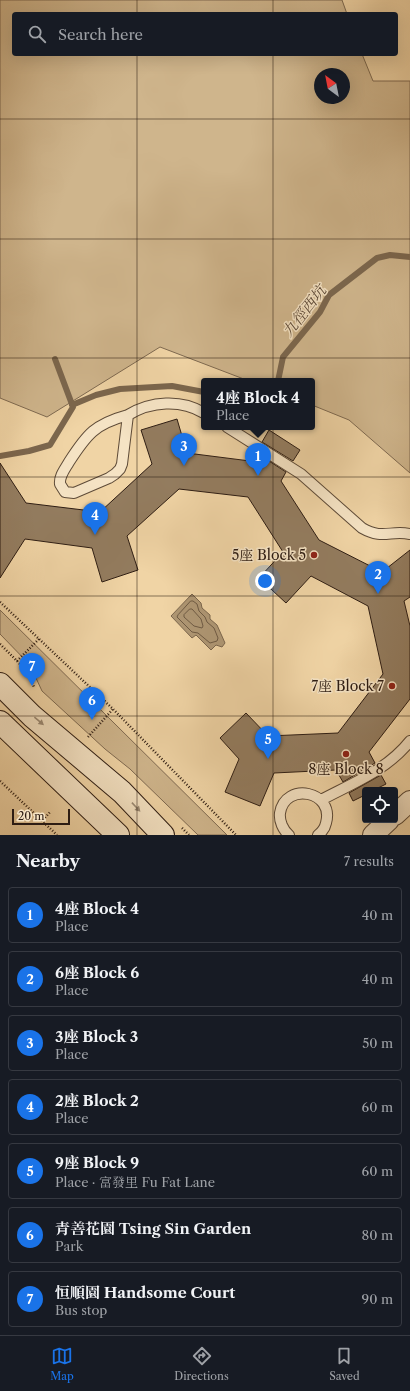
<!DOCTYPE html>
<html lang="en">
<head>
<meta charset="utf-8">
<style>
	:root { --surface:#171b24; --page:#242831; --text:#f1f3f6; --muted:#9ea1a6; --line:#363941; --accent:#1a73e8 }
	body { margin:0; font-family:"Libre Caslon Text","Noto Serif TC",serif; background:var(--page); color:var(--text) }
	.controls { position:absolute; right:12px; bottom:12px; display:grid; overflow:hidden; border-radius:4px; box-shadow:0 4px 16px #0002 }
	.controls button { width:36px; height:36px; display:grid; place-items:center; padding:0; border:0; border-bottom:1px solid var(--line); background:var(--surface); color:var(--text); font:20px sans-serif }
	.compass { position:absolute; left:314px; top:68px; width:36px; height:36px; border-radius:50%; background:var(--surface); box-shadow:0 4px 16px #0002; rotate:328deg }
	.scale { position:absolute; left:12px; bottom:10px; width:58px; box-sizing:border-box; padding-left:4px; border:2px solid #2e1d13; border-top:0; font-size:11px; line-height:14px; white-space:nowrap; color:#2e1d13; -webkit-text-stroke:3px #f5e3c4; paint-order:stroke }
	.you { position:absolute; left:265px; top:581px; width:14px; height:14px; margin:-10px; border:3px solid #fff; border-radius:50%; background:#1a73e8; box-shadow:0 0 0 6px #1a73e833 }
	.badge { display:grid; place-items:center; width:26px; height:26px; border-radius:50%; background:var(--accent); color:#fff; font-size:13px; font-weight:700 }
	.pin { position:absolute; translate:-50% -33px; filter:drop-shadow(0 1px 2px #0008) }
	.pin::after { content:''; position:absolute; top:21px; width:14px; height:12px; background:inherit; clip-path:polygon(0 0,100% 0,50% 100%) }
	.popup { position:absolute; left:201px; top:378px; width:114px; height:52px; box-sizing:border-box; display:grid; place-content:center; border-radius:4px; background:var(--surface); filter:drop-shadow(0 1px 3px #0005); font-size:13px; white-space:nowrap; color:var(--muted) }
	.popup b { font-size:15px; color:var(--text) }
	.popup::after { content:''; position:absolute; left:50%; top:100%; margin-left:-8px; border:8px solid transparent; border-top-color:var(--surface) }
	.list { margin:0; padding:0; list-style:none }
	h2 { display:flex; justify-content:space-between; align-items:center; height:52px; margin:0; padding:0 16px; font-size:17px }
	h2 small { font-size:13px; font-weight:400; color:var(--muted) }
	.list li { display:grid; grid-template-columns:26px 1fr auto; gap:12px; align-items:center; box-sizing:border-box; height:56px; margin:0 8px 8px; padding:0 8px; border:1px solid var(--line); border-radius:4px }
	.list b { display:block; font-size:15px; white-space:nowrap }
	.list p { margin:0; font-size:13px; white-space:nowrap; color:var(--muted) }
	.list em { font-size:13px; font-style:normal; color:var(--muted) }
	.icon { flex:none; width:22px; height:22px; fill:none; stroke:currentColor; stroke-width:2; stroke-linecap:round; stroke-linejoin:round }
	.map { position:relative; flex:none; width:410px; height:835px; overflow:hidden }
	.search { position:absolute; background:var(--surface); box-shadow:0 4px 16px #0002; left:12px; right:12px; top:12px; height:44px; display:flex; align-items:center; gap:10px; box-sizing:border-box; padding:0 14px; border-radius:4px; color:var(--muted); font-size:15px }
	.sheet { height:500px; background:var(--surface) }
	nav { display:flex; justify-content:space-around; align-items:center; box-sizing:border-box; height:56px; border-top:1px solid var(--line); background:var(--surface); font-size:11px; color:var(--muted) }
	nav a { display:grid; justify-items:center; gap:2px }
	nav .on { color:var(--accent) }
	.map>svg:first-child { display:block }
</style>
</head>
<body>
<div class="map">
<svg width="410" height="835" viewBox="0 0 410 835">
	<rect width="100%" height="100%" fill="#f0d4a5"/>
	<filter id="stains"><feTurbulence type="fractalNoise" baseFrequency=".005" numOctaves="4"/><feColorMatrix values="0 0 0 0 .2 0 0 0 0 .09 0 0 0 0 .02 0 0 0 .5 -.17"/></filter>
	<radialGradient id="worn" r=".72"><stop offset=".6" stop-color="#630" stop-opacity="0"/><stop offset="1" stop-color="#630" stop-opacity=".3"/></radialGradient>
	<!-- green -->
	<path fill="#cfb58c" stroke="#7e6950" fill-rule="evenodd" d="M0,0H342L347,14H14V54H362L373,81H410V473L349,420L312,405V381H249L160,347L47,417L0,398ZM320,74H344V98H320Z
		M0,610L227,835H198L130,769L105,749L42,691L30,665L0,634Z"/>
	<!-- water -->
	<path fill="#ae9673" stroke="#7b664d" d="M192,594L201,603L202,608L210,615V619L217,625L225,643L222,647L216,645L211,650L196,635L192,638L171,616Z"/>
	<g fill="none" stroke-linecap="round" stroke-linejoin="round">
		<!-- shore -->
		<path stroke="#6e5a43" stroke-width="1" d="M191,601H193L197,604L199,611L205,617L207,622L214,628L218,638L217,641L210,643L198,633L192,632L177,617L178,615Z
			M190,609H192L201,619L203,626L202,628L194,626L184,617V615Z"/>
		<!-- stream -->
		<path stroke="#7b664d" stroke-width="6" d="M278,381L283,357L320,312L329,295L377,258L390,255L410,257
			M72,405L96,395L120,389L172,386L204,392
			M0,456L29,451L50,445L73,407L55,359"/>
	</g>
	<!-- building -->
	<path fill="#937c5f" stroke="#2e1d13" d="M177,419L187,453L250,461L255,452L286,472L281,481L319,540L382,572L410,550V597L404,601L410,626V699L369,752L375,763L343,782L336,770L274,773L260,806L225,792L239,759L220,738L246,713L268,736L338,733L383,674L368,606L311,576L286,603L259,578L283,552L248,497L179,489L127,536L138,570L102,582L92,548L25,539L0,578V463L26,503L100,512L152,464L141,430Z
		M269,430L300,450L293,461L262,442Z
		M381,775L386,784L374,790H365V795L353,801L349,793Z"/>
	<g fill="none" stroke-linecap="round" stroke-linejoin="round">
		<!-- service casing -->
		<g stroke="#5e4b38" stroke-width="12">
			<path id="service" d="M128,415L122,464L120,469L115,474L109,478L74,493L65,492L60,484C59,476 65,469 69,462C87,434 95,424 128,415Z
				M128,415C151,401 181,399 204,413
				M227,427L301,474L362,528C383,540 390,530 410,534
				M321,800C353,783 387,770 410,741
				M289,835C283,830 279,821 280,813C285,781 335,791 326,823C325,828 322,832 318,835"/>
		</g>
		<!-- minor casing -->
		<g stroke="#5e4b38" stroke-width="22">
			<path id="minor" d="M395,815L410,801
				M373,835L389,820"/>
		</g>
		<!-- secondary casing -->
		<g stroke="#2e1d13" stroke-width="24">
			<path id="secondary" d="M0,684L32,716L122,792L163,835
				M0,722L118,835"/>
		</g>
		<!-- path -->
		<path stroke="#2e1d13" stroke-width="2.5" stroke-dasharray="1 2" stroke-linecap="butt" d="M0,602L113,709L236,835
			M0,644L26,670L34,687
			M17,661L39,639
			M88,737L113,709
			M0,781L57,835
			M43,820L51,811
			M182,828L189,835"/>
		<!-- service -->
		<use href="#service" stroke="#f5e3c4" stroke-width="10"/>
		<!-- minor -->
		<use href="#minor" stroke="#f5e3c4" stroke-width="20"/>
		<!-- secondary -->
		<use href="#secondary" stroke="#f5e3c4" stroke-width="22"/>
	</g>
	<!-- one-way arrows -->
	<defs><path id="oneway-solid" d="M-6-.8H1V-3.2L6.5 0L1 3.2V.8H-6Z"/></defs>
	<g fill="#9b8a74">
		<use href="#oneway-solid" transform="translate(39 721) rotate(40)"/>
		<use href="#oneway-solid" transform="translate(136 807) rotate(47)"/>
	</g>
	<!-- grid -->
	<path fill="none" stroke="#2e1d13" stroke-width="1" stroke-opacity="0.55" d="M137,0V14M273,0V14M137,54V835M273,54V835M0,119H410M0,239H410M0,358H410M0,477H410M0,596H410M0,716H410"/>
	<!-- markers -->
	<g fill="#8f2418" stroke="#f5e3c4" stroke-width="1.5">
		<circle cx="314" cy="555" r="4"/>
		<circle cx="392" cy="686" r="4"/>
		<circle cx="346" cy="754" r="4"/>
	</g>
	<g text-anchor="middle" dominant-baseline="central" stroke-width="3" stroke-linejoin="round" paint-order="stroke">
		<!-- poi labels -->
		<g font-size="14" fill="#2e1d13" stroke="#f5e3c4" text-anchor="end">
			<text x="306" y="555">5座 Block 5</text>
			<text x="384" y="686">7座 Block 7</text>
			<text x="346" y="769" text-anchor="middle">8座 Block 8</text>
		</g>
		<!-- water labels -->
		<g font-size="15" font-style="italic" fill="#5b4735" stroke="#f5e3c4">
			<text transform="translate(304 311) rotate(-52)">九徑西坑</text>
		</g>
	</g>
	<rect width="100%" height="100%" filter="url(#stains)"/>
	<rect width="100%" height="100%" fill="url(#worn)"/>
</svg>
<div class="controls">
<button><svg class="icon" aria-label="locate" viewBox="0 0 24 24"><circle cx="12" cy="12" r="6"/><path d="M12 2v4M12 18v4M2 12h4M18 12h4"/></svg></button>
</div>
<svg class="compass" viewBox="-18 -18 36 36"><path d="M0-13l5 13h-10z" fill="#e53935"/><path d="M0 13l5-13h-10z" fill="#9ea1a6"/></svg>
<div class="scale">20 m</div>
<div class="you"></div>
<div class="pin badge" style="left:258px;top:476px">1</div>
<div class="popup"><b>4座 Block 4</b>Place</div>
<div class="pin badge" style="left:378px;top:594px">2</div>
<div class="pin badge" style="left:184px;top:466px">3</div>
<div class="pin badge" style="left:95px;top:535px">4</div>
<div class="pin badge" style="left:268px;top:759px">5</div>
<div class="pin badge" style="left:92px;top:720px">6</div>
<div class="pin badge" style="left:32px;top:686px">7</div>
<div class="search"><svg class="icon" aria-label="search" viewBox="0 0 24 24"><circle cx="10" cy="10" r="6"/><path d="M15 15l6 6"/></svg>Search here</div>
</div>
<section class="sheet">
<h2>Nearby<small>7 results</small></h2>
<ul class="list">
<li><span class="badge">1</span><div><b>4座 Block 4</b><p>Place</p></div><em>40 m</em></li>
<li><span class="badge">2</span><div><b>6座 Block 6</b><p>Place</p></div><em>40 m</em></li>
<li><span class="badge">3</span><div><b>3座 Block 3</b><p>Place</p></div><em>50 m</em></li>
<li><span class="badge">4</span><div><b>2座 Block 2</b><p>Place</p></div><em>60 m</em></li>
<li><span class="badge">5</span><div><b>9座 Block 9</b><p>Place · 富發里 Fu Fat Lane</p></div><em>60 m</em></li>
<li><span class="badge">6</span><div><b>青善花園 Tsing Sin Garden</b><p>Park</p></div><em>80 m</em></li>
<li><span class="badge">7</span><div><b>恒順園 Handsome Court</b><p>Bus stop</p></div><em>90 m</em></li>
</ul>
</section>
<nav>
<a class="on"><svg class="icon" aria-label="map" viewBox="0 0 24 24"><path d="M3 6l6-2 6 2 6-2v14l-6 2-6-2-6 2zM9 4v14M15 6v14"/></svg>Map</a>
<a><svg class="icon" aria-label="directions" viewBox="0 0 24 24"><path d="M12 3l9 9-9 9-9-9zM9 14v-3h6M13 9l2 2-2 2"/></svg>Directions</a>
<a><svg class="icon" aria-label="saved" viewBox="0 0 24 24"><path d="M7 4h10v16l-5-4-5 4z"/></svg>Saved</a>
</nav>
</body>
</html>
